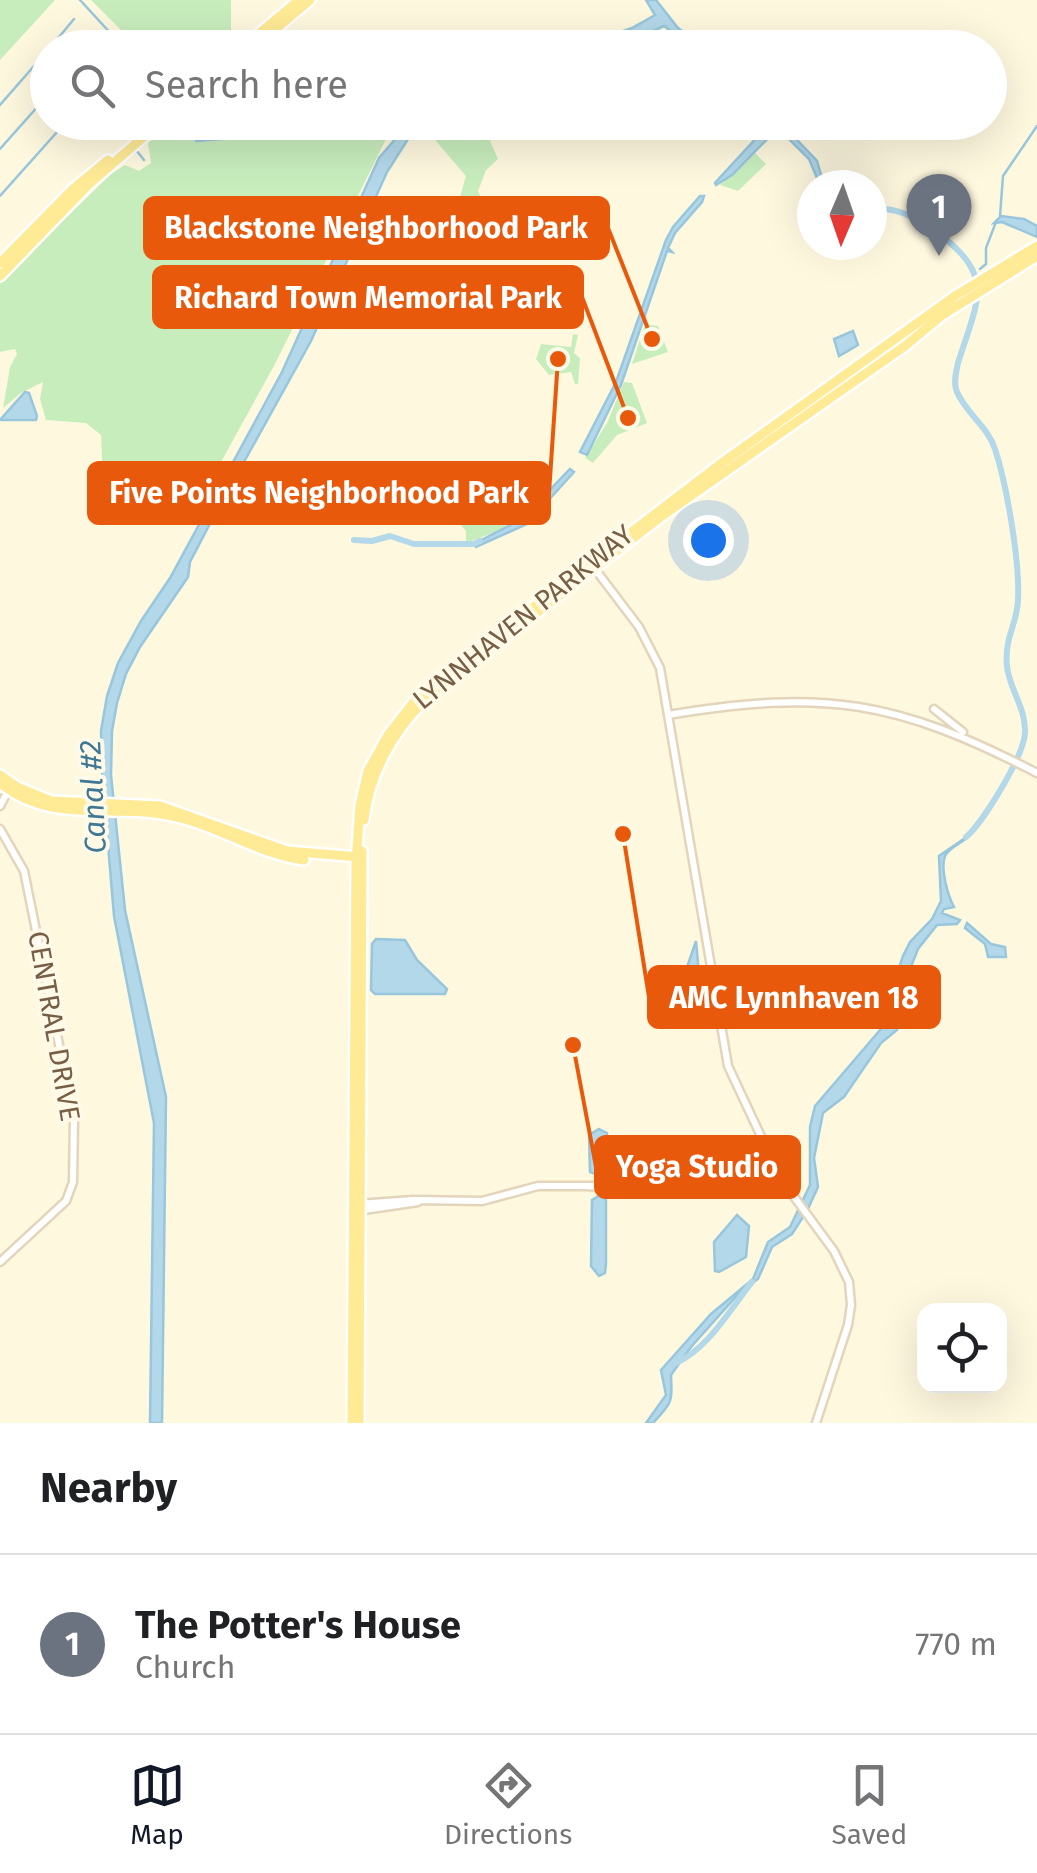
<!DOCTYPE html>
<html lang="en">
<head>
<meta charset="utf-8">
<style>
	:root { --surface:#fff; --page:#f6f6f6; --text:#202124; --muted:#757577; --line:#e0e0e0; --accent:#111827 }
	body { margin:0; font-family:"Fira Sans",sans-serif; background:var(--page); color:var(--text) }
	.controls { position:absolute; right:30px; bottom:30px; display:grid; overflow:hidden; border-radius:20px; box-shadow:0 10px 40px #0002 }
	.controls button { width:90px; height:90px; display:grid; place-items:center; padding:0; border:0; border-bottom:2px solid var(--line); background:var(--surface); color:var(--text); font:50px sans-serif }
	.compass { position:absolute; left:797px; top:170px; width:90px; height:90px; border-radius:50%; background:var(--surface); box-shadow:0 10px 40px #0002; rotate:182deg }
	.you { position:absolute; left:708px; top:540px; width:35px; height:35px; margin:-25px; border:8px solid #fff; border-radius:50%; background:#1a73e8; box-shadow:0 0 0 15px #1a73e833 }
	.badge { display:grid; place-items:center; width:65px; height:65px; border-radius:50%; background:var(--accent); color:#fff; font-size:32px; font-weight:700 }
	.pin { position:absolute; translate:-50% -82px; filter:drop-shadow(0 2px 5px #0008) }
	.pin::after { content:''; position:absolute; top:52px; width:35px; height:30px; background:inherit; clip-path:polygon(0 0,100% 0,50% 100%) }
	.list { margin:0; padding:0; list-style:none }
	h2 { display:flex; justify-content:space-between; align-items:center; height:130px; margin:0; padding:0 40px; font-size:42px }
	h2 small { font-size:32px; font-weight:400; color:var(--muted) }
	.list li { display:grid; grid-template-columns:65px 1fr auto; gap:30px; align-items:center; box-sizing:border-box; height:180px; padding:0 40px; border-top:2px solid var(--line) }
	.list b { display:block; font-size:38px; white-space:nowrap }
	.list p { margin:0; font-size:32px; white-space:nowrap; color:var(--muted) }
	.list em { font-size:32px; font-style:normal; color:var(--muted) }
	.icon { flex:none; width:55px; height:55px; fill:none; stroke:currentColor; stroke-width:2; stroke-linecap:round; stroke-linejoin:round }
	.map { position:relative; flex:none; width:1037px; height:1423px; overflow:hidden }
	.search { position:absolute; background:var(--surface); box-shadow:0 10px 40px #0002; left:30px; right:30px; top:30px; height:110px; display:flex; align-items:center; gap:25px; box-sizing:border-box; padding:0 35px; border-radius:55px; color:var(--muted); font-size:38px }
	.sheet { height:310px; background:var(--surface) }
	nav { display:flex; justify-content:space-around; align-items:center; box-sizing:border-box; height:140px; border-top:2px solid var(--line); background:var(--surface); font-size:28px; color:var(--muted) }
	nav a { display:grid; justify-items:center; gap:5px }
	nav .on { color:var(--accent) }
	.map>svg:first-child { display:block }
</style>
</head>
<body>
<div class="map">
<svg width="1037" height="1423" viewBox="0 0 1037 1423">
	<rect width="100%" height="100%" fill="#fef8df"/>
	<!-- green -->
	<path fill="#c8edbd" d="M0,0H55L0,60Z
		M91,0H231V45L228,48L132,47L124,33Z
		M428,122L495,123L490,141L498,159L486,170L478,191L486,208L459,200L466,176L423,126Z
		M173,123H403L387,137L275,364L194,511L181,514L104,506L101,435L86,423L46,420L40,399L43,382L21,393L3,408L10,367L17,354L15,349L0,352V282L111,174L125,165L139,171L151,163L148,143Z
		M754,152L766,164L738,191L720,185Z
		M645,324L658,326L668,352L632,364Z
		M573,334L578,335L574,353L580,358L578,384H575L571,372L549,375L536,359L541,344L571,347Z
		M624,382L632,383L647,423L617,435L593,463L585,458L607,423Z
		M485,493L516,511L503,529L466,543V531L457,520L463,507H477Z"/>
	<!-- water -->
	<path fill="#b3d8e9" stroke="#98c6dc" stroke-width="2.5" d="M646,0H656L678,28L704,47H693L664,26L617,47H578L632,28L655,15Z
		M780,122L817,161L824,185H820L809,159L778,128L732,175L716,185L715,183L770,123Z
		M409,123H426L408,139L387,172L311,341L214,516L190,562L188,577L140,647L126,674L117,703L112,731L111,775L125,910L166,1097L162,1423H150L154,1123L114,916L102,773L101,731L107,696L118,663L141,621L170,578L282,372L379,158Z
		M700,196H704L702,202L675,233L668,248L672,252L667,251L621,385L587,455L580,452L616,382L666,240L673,227Z
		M1001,216L1024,219L1037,226V237L1002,222L994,223Z
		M853,331L858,345L839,356L834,339Z
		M25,392L29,393L37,416L36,420H0Z
		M570,469L574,472L527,524L476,547L474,544L522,519Z
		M971,834C965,842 949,847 945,856C940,869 948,896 954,907L944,909L942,913L960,920L957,924L937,925L918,949L899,997L897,1030L881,1043L844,1097L823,1113L814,1158L818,1187L807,1211L792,1234L772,1247L758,1279L742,1290L691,1347L671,1375C672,1402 673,1402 653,1423H646L666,1395L661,1370L711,1314L753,1279L768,1242L790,1227L810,1185V1127L815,1106L886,1023L887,1002L903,956L910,942L932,919L941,901L939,856Z
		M967,923L991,944L1005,947L1006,957H988L985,944L965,928Z
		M376,939L405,940L417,960L447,989L445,994H375L371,990L372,944Z
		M696,941L701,996H675L673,994L684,976Z
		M599,1129L607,1133V1174L605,1177L590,1172L589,1135Z
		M602,1194L606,1200V1264L605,1273L599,1276L591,1266L592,1200Z
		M737,1215L749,1226L746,1257L719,1272L715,1271L714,1242Z"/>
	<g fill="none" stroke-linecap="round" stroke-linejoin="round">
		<!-- stream -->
		<path stroke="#98c6dc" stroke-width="2.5" d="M80,0L124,48
			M50,48L74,19
			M89,48L96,39
			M0,105L48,50
			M128,122L129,135
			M196,141L234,138L309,122
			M0,149L48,95
			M136,150L144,160
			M0,196L66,122
			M1000,216L1003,176L1037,126
			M980,269L986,264V248L996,222"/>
		<!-- river -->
		<path stroke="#b3d8e9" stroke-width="6" d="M872,209C896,207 916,217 935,231C997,276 978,299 958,363C956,372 953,384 957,392C966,413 988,427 995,449C1007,486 1020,562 1018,600C1017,625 1004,637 1007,667C1010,690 1026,709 1025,732C1025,754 983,823 966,837
			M354,540L372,541L390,536L414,544H474L480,541
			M676,1363C708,1349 731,1308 752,1282"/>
		<!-- minor casing -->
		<g stroke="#e3d5bb" stroke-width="11">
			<path id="minor" d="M595,569L639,627L660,668L728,1066L781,1179L834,1251L849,1282L851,1305L848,1325L816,1423
				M934,709L963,732
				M668,715C825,689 896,700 1037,773
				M0,806L11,785
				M0,829L24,871L74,1119L73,1182L66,1201L0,1262
				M585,1186L622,1188
				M358,1204L413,1200L482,1201L538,1186H688L767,1154
				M357,1211L418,1202"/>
		</g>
		<!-- major casing -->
		<g stroke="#fff" stroke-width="14">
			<path id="major" d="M242,48L299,0
				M253,48L310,0
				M0,263L73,189L108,160
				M0,276L89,184L161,122
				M0,775L17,787L51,801L160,806L287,851L359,857
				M0,783C50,825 114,803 172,816C218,825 257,854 304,860
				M364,820C369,774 393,731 426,699L662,516L905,346L941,316L1037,256
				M352,1423L356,863L360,805L368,771L388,735L420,694L719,465L955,296L1037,246
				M359,1423L362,851"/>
		</g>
		<!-- minor -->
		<use href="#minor" stroke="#fff" stroke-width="6"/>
		<!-- major -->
		<use href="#major" stroke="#ffea96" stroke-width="9"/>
	</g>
	<g text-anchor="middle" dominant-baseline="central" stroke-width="8" stroke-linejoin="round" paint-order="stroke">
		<!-- street labels -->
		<g font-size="28" fill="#775f45" stroke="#fffae8">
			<text transform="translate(523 617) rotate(-39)">LYNNHAVEN PARKWAY</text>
			<text transform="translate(54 1026) rotate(80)">CENTRAL DRIVE</text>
		</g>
		<!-- water labels -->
		<g font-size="30" font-style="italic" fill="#3f7894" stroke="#fffae8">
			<text transform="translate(93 797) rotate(-93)">Canal #2</text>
		</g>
	</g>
	<!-- callouts -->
	<path fill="none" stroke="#e8590c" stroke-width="4" d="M652 339L608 228M628 418L582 297M558 359L549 493M623 834L649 997M573 1045L596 1167"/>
	<g fill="#e8590c" stroke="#fffae8" stroke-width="4">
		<circle cx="652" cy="339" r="10"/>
		<circle cx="628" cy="418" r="10"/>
		<circle cx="558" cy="359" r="10"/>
		<circle cx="623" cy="834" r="10"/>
		<circle cx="573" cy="1045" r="10"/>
	</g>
	<g fill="#e8590c" stroke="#e8590c" stroke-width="4">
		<rect x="145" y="198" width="463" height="60" rx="10"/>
		<rect x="154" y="267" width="428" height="60" rx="10"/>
		<rect x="89" y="463" width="460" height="60" rx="10"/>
		<rect x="649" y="967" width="290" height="60" rx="10"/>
		<rect x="596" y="1137" width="203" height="60" rx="10"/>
	</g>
	<g font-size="30" text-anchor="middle" font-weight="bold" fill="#fff">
		<text x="376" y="238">Blackstone Neighborhood Park</text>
		<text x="368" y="308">Richard Town Memorial Park</text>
		<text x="319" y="503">Five Points Neighborhood Park</text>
		<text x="794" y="1008">AMC Lynnhaven 18</text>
		<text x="697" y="1177">Yoga Studio</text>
	</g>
</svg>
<div class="controls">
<button><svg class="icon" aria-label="locate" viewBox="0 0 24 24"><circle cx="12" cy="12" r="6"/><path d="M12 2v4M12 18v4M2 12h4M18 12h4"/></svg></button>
</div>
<svg class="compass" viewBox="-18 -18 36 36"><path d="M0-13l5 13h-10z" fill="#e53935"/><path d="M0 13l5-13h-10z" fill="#757577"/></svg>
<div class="you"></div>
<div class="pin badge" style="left:939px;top:256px;background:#6b7280">1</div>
<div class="search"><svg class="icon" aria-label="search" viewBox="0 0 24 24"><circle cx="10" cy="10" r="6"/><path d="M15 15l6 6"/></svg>Search here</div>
</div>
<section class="sheet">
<h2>Nearby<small></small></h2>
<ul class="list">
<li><span class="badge" style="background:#6b7280">1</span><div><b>The Potter's House</b><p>Church</p></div><em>770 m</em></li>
</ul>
</section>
<nav>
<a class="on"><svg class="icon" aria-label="map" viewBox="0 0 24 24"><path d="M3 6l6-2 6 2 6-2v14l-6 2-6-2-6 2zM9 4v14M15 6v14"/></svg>Map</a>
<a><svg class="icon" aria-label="directions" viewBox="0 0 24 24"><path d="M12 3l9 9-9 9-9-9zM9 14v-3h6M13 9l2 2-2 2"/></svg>Directions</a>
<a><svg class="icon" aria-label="saved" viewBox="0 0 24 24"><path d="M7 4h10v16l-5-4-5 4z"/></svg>Saved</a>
</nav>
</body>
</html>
